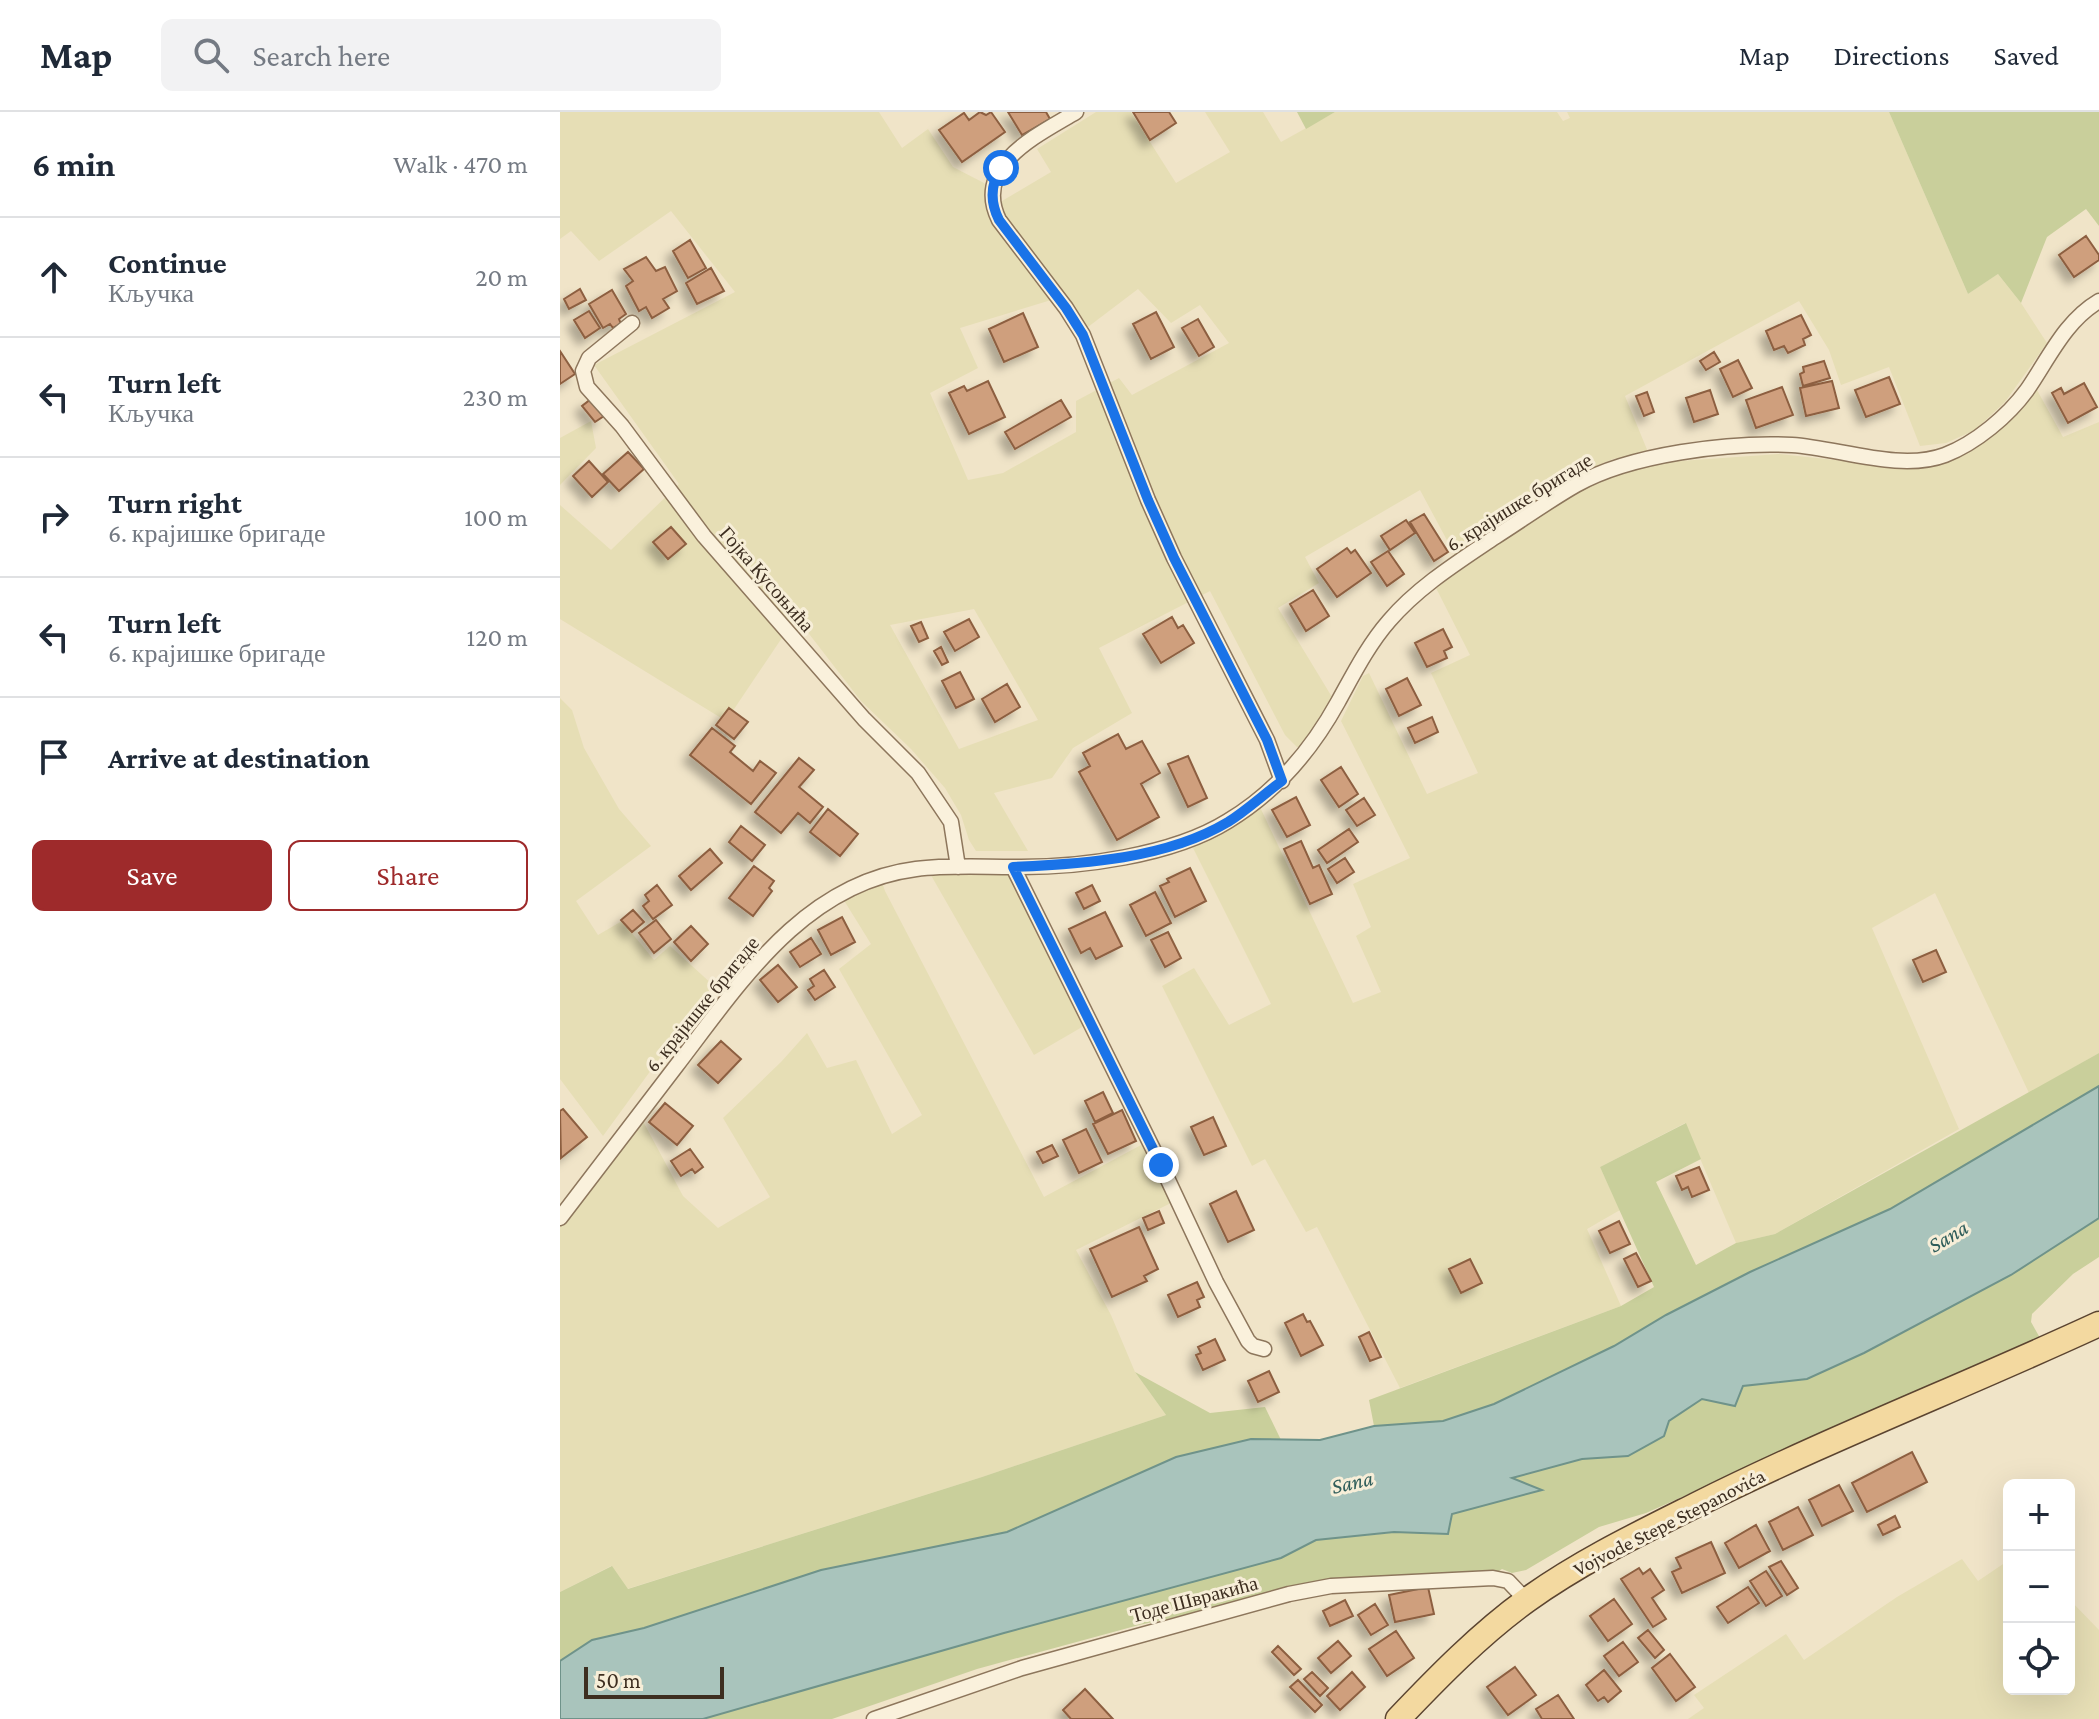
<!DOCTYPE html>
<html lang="en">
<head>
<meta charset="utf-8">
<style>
	:root { --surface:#fff; --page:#f2f2f3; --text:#1f2937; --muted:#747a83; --line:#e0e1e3; --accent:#9e2a2b }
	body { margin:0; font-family:"Crimson Pro",serif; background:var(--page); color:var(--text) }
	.controls { position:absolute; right:24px; bottom:24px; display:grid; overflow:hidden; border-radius:12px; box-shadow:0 8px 32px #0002 }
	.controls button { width:72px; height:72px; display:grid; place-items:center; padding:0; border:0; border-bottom:2px solid var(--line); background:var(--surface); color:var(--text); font:40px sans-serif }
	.scale { position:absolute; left:24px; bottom:20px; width:140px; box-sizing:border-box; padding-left:8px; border:4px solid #3d2e20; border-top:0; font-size:22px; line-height:28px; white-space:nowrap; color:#3d2e20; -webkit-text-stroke:6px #f7eed8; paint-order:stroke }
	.stop { position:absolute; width:24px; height:24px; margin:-18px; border:6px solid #1a73e8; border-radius:50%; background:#fff }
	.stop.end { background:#1a73e8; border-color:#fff; box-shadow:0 2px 8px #0008 }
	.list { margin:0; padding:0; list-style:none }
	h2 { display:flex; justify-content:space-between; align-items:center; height:104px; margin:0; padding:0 32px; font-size:34px }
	h2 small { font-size:26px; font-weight:400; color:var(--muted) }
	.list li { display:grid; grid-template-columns:52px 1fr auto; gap:24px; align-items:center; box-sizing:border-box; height:120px; padding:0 32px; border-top:2px solid var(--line) }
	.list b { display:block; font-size:30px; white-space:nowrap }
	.list p { margin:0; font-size:26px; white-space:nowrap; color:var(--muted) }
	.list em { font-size:26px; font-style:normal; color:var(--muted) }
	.actions { display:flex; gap:16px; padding:24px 32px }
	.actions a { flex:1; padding:18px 0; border:2px solid var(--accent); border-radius:12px; text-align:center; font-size:28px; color:var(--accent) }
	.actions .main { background:var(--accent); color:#fff }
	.icon { flex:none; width:44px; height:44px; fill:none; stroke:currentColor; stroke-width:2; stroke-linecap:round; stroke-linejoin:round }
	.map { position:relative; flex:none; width:1539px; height:1607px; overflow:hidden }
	header { display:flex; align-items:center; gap:48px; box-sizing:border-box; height:112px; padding:0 40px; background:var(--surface); border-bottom:2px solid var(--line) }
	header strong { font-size:38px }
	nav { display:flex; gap:44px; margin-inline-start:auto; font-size:28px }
	.search { width:560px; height:72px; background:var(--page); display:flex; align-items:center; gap:20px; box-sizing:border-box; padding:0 28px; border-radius:12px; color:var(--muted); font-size:30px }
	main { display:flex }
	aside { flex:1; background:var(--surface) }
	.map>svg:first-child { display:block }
</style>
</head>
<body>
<header>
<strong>Map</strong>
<div class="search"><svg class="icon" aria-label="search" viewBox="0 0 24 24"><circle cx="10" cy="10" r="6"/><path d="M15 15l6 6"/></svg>Search here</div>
<nav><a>Map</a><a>Directions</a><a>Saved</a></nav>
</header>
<main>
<aside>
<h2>6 min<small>Walk · 470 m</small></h2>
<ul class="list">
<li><svg class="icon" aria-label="ahead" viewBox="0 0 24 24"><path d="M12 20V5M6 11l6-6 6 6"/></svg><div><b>Continue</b><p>Кључка</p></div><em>20 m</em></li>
<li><svg class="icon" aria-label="left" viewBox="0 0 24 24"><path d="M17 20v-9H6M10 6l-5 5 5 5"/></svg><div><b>Turn left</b><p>Кључка</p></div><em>230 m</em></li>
<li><svg class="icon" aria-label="right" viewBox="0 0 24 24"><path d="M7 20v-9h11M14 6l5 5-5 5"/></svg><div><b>Turn right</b><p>6. крајишке бригаде</p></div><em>100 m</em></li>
<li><svg class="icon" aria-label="left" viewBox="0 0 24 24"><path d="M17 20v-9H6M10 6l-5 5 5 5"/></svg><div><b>Turn left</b><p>6. крајишке бригаде</p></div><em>120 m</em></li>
<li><svg class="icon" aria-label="arrive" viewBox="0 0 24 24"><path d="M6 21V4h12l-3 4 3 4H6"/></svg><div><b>Arrive at destination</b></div></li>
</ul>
<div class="actions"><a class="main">Save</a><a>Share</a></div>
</aside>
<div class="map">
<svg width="1539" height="1607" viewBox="0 0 1539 1607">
	<defs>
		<filter id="shadow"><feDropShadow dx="-7" dy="7" stdDeviation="4" flood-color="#0004"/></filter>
	</defs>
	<rect width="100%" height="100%" fill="#f0e4c8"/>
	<!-- farmland -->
	<path fill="#e6deb5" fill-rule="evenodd" d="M0,0H319L342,36L368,17L393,55L424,71L437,92L491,60L477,37L536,0H571L616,71L670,40L645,0H703L721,30L775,0H997L1003,9L1010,6L1007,0H1329L1408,182L1438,162L1461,191L1487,231L1445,290L1415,318L1386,331L1360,334L1329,255L1281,273L1269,238L1239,189L1065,284L1088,340L1053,347L1015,363L896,445L860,378L745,445L759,471L718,496L775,590L744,635H737L725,623L650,479L539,536L572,601L513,636L492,666L434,681L468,739H416L409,728L401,703L385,676L351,637L301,589L236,505L166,609L0,507V393L51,438L119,372L34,253L175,180L111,99L39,149L11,119L0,127ZM578,177L611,211L640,193L669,231L572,283L559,266L516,289V320L443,361L408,368L370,281L418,256L400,216L501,185L524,218ZM414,497L478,608L399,637L330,513Z
		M1477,278L1503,325L1539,310V941L1469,981L1375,781L1312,816L1399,1017L1215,1122L1176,1131L1125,1011L1040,1055L1060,1098L1027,1117L1061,1194L840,1276L757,1115L746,1120L705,1047L692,1054L602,874L634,856L669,913L711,892L631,732L699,693L793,891L821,880L796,824L811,815L793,772L850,746L781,609L803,564L809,561L867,682L918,661L871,561L910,543L876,476L949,424L1027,375L1066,359L1106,350L1219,342L1332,354L1384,351L1429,327L1463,296Z
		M31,309L36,336L0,373V326Z
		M0,586L12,598L24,636L59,697L91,734L16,789L38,823L62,809L94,848L110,834L153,873L43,1024L0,967Z
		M460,757L529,911L474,943L368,758Z
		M320,764L325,779L484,1085L596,1025L619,1087L516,1138L551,1203L575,1260L606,1303L422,1365L67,1477L51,1454L0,1480V1106L77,998L123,1084L158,1116L210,1085L163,1006L221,950L247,921L267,956L296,948L332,1022L362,1003L279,857L311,832L280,782Z
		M1402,1447L1418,1469L1449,1448V1577H1509V1487L1539,1518V1607H1128L1144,1596L1134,1583L1226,1522L1244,1548L1337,1485Z"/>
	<!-- green -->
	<path fill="#c9cf9b" d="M737,0H775L746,17Z
		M1329,0H1539V114L1526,97L1487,125L1461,191L1438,162L1408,182Z
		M1539,941V974L1330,1097L1190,1160L1106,1203L1054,1234L934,1292L883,1309L814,1314L809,1288L1061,1194L1094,1175L1040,1055L1126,1011L1141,1047L1096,1070L1136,1153L1176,1131L1215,1122Z
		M1539,1106V1145L1513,1162L1472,1202L1471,1210L1480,1226L1086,1401L1039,1415L966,1458L952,1461L942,1457L930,1465L719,1483L579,1513L417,1557L272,1607H143L444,1521L721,1446L756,1428L840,1420L888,1422L892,1402L981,1378L950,1366L1022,1347L1068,1344L1109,1309L1142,1287L1175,1294L1183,1274L1247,1267L1451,1163Z
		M575,1260L650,1301L705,1295L721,1328L684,1329L616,1345L447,1420L261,1458L84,1516L32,1528L0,1549V1480L52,1454L68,1477L422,1365L606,1303Z"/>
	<!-- water -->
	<path fill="#a9c4bc" stroke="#6f938a" stroke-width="2" d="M1539,974V1106L1451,1163L1304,1241L1247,1267L1183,1274L1175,1294L1142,1287L1109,1309L1104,1324L1068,1344L1022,1347L952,1366L982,1378L892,1402L888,1422L834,1420L756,1428L721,1446L444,1521L143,1607H0V1549L32,1528L84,1516L261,1458L447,1420L616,1345L691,1327L760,1328L814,1314L883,1309L934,1292L1054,1234L1106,1203L1190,1160L1330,1097Z"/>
	<!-- building -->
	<path fill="#cf9f7d" stroke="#8d5f41" stroke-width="2" filter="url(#shadow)" d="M420,0L426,3L431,0L445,20L402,50L379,18L404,1L409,8Z
		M448,0H486L490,7L462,23Z
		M573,0H609L616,11L590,28Z
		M1526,124L1539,143V148L1514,165L1499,143Z
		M130,128L146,156L128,166L113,139Z
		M86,145L96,159L105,155L117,179L103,187L109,196L92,206L86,195L79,199L66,174L73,169L64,157Z
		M151,156L164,179L137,192L126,171Z
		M20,177L26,188L9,197L4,187Z
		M52,178L66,202L59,207L61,212L53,216L50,212L43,216L29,192Z
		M29,199L40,216L25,226L14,208Z
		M596,200L614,235L591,247L573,212Z
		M463,201L478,235L444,250L429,217Z
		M1241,203L1251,223L1243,227L1245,233L1228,241L1224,234L1214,238L1206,219Z
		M638,207L654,235L639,244L622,216Z
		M0,239L15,262L0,272Z
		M1154,240L1160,250L1146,258L1140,249Z
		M1178,248L1192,276L1173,285L1160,257Z
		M1264,249L1270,266L1243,274L1240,262L1244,260L1243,255Z
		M1329,265L1340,292L1306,305L1295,278Z
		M428,269L445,305L409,322L389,281L404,274L407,279Z
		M1272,269L1279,296L1246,304L1240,276Z
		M1524,271L1537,295L1508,311L1492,281L1501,276L1504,282Z
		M1222,275L1233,303L1196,316L1186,288Z
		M1150,278L1158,302L1134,310L1126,286Z
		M1087,280L1094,300L1084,304L1076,284Z
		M31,287L44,304L35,310L22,294Z
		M501,288L511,305L455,337L445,320Z
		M68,340L84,357L59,379L43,362Z
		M29,349L48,370L32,385L13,364Z
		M864,402L888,440L874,449L850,410Z
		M846,408L855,421L830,438L821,424Z
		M111,415L126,432L108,447L93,430Z
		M787,436L791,441L795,438L811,461L777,485L757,457Z
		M828,439L844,462L827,474L811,450Z
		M753,478L769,504L746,519L730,492Z
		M612,505L618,516L623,513L634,531L601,551L583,522Z
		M409,507L419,525L395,539L384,520Z
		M361,510L368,526L359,530L351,514Z
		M883,517L892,535L884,539L887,546L867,555L855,531Z
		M381,535L388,550L382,553L374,539Z
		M400,560L414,587L396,596L382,569Z
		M847,566L861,593L839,604L826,577Z
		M447,572L460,595L435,610L422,587Z
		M169,596L188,610L174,627L156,613Z
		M872,605L878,620L855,631L848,616Z
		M152,616L175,634L170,640L193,659L200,649L216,661L191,692L130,643Z
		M558,622L566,637L582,629L600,661L581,672L599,705L557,728L519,660L530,654L523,641Z
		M628,644L647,686L628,695L608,652Z
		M239,646L254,658L239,675L263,695L250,711L238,701L221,721L195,700Z
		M781,655L798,682L779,695L761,668Z
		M736,685L750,713L727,725L712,698Z
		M804,686L815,703L797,714L786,698Z
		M268,697L298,722L280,744L250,720Z
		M181,714L205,733L192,749L169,730Z
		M789,717L798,730L767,751L758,738Z
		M741,729L753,756L759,753L772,782L750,792L724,737Z
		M150,737L162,751L131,778L119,764Z
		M785,746L794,760L777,771L768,757Z
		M194,754L214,769L209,776L212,779L193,804L169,786Z
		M630,756L646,789L615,805L600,774L609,770L607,767Z
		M97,773L112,793L93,807L83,794L89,789L85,783Z
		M532,773L540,789L524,797L516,781Z
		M595,780L611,811L586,824L570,793Z
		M73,798L84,810L72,820L61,808Z
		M545,800L562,834L536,847L530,836L521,841L509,817Z
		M282,805L295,830L271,843L258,818Z
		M96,808L111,827L94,841L79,821Z
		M131,814L148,832L131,849L114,830Z
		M608,820L621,846L605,855L591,828Z
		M251,826L261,842L240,855L230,840Z
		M1376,838L1386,860L1363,870L1353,848Z
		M218,853L237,875L218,890L200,868Z
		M264,858L275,875L255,888L248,878L254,874L250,867Z
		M161,929L181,947L158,971L138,953Z
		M543,980L553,1001L535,1010L525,989Z
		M105,991L133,1014L117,1033L89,1010Z
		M3,997L27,1025L1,1046L0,999Z
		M562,998L576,1029L548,1042L533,1012Z
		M653,1005L666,1034L644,1043L631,1015Z
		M526,1017L542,1050L519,1061L503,1028Z
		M492,1033L498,1044L483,1051L477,1040Z
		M130,1037L143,1055L135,1061L132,1057L121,1064L111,1049Z
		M1139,1055L1149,1078L1132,1085L1128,1075L1122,1078L1116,1064Z
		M676,1079L694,1118L668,1130L650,1092Z
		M599,1099L604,1111L588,1118L583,1106Z
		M1059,1109L1070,1132L1050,1141L1039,1119Z
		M579,1115L598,1157L584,1164L587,1169L552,1185L530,1137Z
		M1076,1141L1091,1169L1078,1175L1064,1147Z
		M910,1147L922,1171L901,1181L889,1157Z
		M637,1170L644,1185L637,1188L640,1195L618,1205L608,1183Z
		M743,1202L747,1210L750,1209L763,1233L741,1244L725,1211Z
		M809,1220L821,1245L810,1249L799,1225Z
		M655,1227L665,1248L643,1258L636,1243L641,1241L638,1235Z
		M709,1259L719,1280L698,1290L688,1269Z
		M1352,1340L1367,1370L1307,1400L1292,1371Z
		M1279,1373L1293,1399L1262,1414L1249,1388Z
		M1238,1395L1253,1423L1223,1438L1209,1410Z
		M1335,1404L1340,1415L1323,1423L1318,1413Z
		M1196,1413L1210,1439L1179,1456L1165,1431Z
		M1151,1430L1165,1461L1122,1481L1112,1460L1121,1456L1116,1446Z
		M1221,1449L1238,1476L1227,1483L1209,1455Z
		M1079,1456L1083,1462L1090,1457L1104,1478L1092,1486L1106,1507L1093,1515L1061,1467Z
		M1206,1459L1222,1484L1206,1494L1190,1469Z
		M868,1475L874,1502L835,1510L829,1483Z
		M1188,1475L1199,1491L1168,1511L1157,1495Z
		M1054,1487L1072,1512L1048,1529L1030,1504Z
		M785,1488L793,1504L770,1514L763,1499Z
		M815,1492L828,1513L811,1523L798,1503Z
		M1088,1518L1104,1538L1095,1546L1078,1526Z
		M836,1519L854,1546L827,1564L809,1537Z
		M778,1529L791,1544L771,1561L758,1546Z
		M1063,1530L1078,1550L1059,1564L1044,1544Z
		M718,1534L741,1557L734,1563L712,1540Z
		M1110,1542L1135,1575L1116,1589L1092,1556Z
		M955,1555L976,1583L948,1603L927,1575Z
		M1044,1558L1061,1579L1048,1590L1044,1585L1038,1589L1026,1573Z
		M752,1560L768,1576L760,1584L744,1567Z
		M792,1560L805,1575L780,1598L767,1584Z
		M738,1568L762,1593L755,1600L730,1575Z
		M525,1577L553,1607H511L503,1598Z
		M998,1583L1014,1607H982L976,1597Z"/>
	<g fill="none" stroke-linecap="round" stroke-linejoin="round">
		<!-- minor casing -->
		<g stroke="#8d765c" stroke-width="17">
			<path id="minor" d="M516,0C478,23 412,53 439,108L506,196L523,223L588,388L614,446L707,628L722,669
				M72,211L29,246L23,259L27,275L62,314L144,424L304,607L358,661L391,710L398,755
				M453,755L601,1053L656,1170L688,1229L693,1234L704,1237
				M0,1106C39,1055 78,1004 117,953C180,871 244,771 356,757C388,753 421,755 453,755C518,756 612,744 668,709C716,680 751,639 778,590C793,563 808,533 829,509C858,475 898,450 935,425C962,408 988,389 1016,373C1070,342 1170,330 1232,333C1279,336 1340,360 1385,343C1416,331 1448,304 1467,278C1489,246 1505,209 1539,189
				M314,1607L462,1556L729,1482L771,1474L933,1466L948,1469L966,1488"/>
		</g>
		<!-- primary casing -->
		<g stroke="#5b4430" stroke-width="27">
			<path id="primary" d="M838,1607C878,1565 920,1522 967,1488C1020,1450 1078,1422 1136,1393C1268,1327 1405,1274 1539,1212"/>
		</g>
		<!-- minor -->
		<use href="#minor" stroke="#faf1dc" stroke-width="14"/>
		<!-- primary -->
		<use href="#primary" stroke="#f3d9a0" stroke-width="24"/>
	</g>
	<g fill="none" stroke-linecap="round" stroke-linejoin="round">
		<!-- route -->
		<path stroke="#1a73e8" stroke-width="10" d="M441,56C430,73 430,90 439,108L506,196L523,223L588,388L614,446L707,628L722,669C704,682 687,698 668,710C606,747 523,752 453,755L601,1053"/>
	</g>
	<g text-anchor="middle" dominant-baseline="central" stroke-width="6" stroke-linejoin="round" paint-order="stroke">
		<!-- street labels -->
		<g font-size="20" fill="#3d2e20" stroke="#f7eed8">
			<text transform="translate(959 390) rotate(-32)">6. крајишке бригаде</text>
			<text transform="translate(207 467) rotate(49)">Гојка Кусоњића</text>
			<text transform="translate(142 892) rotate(-51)">6. крајишке бригаде</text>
			<text transform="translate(1109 1410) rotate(-27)">Vojvode Stepe Stepanovića</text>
			<text transform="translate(634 1487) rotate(-15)">Тоде Швракића</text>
		</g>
		<!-- water labels -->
		<g font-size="22" font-style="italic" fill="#2f5d5a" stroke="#f7eed8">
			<text transform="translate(1388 1124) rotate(-31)">Sana</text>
			<text transform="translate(792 1370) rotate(-13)">Sana</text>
		</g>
	</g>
</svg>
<div class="controls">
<button>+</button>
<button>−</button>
<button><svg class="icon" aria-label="locate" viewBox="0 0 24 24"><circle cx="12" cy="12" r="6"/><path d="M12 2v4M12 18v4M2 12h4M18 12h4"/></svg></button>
</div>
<div class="scale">50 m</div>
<div class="stop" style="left:441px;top:56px"></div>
<div class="stop end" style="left:601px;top:1053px"></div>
</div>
</main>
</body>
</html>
